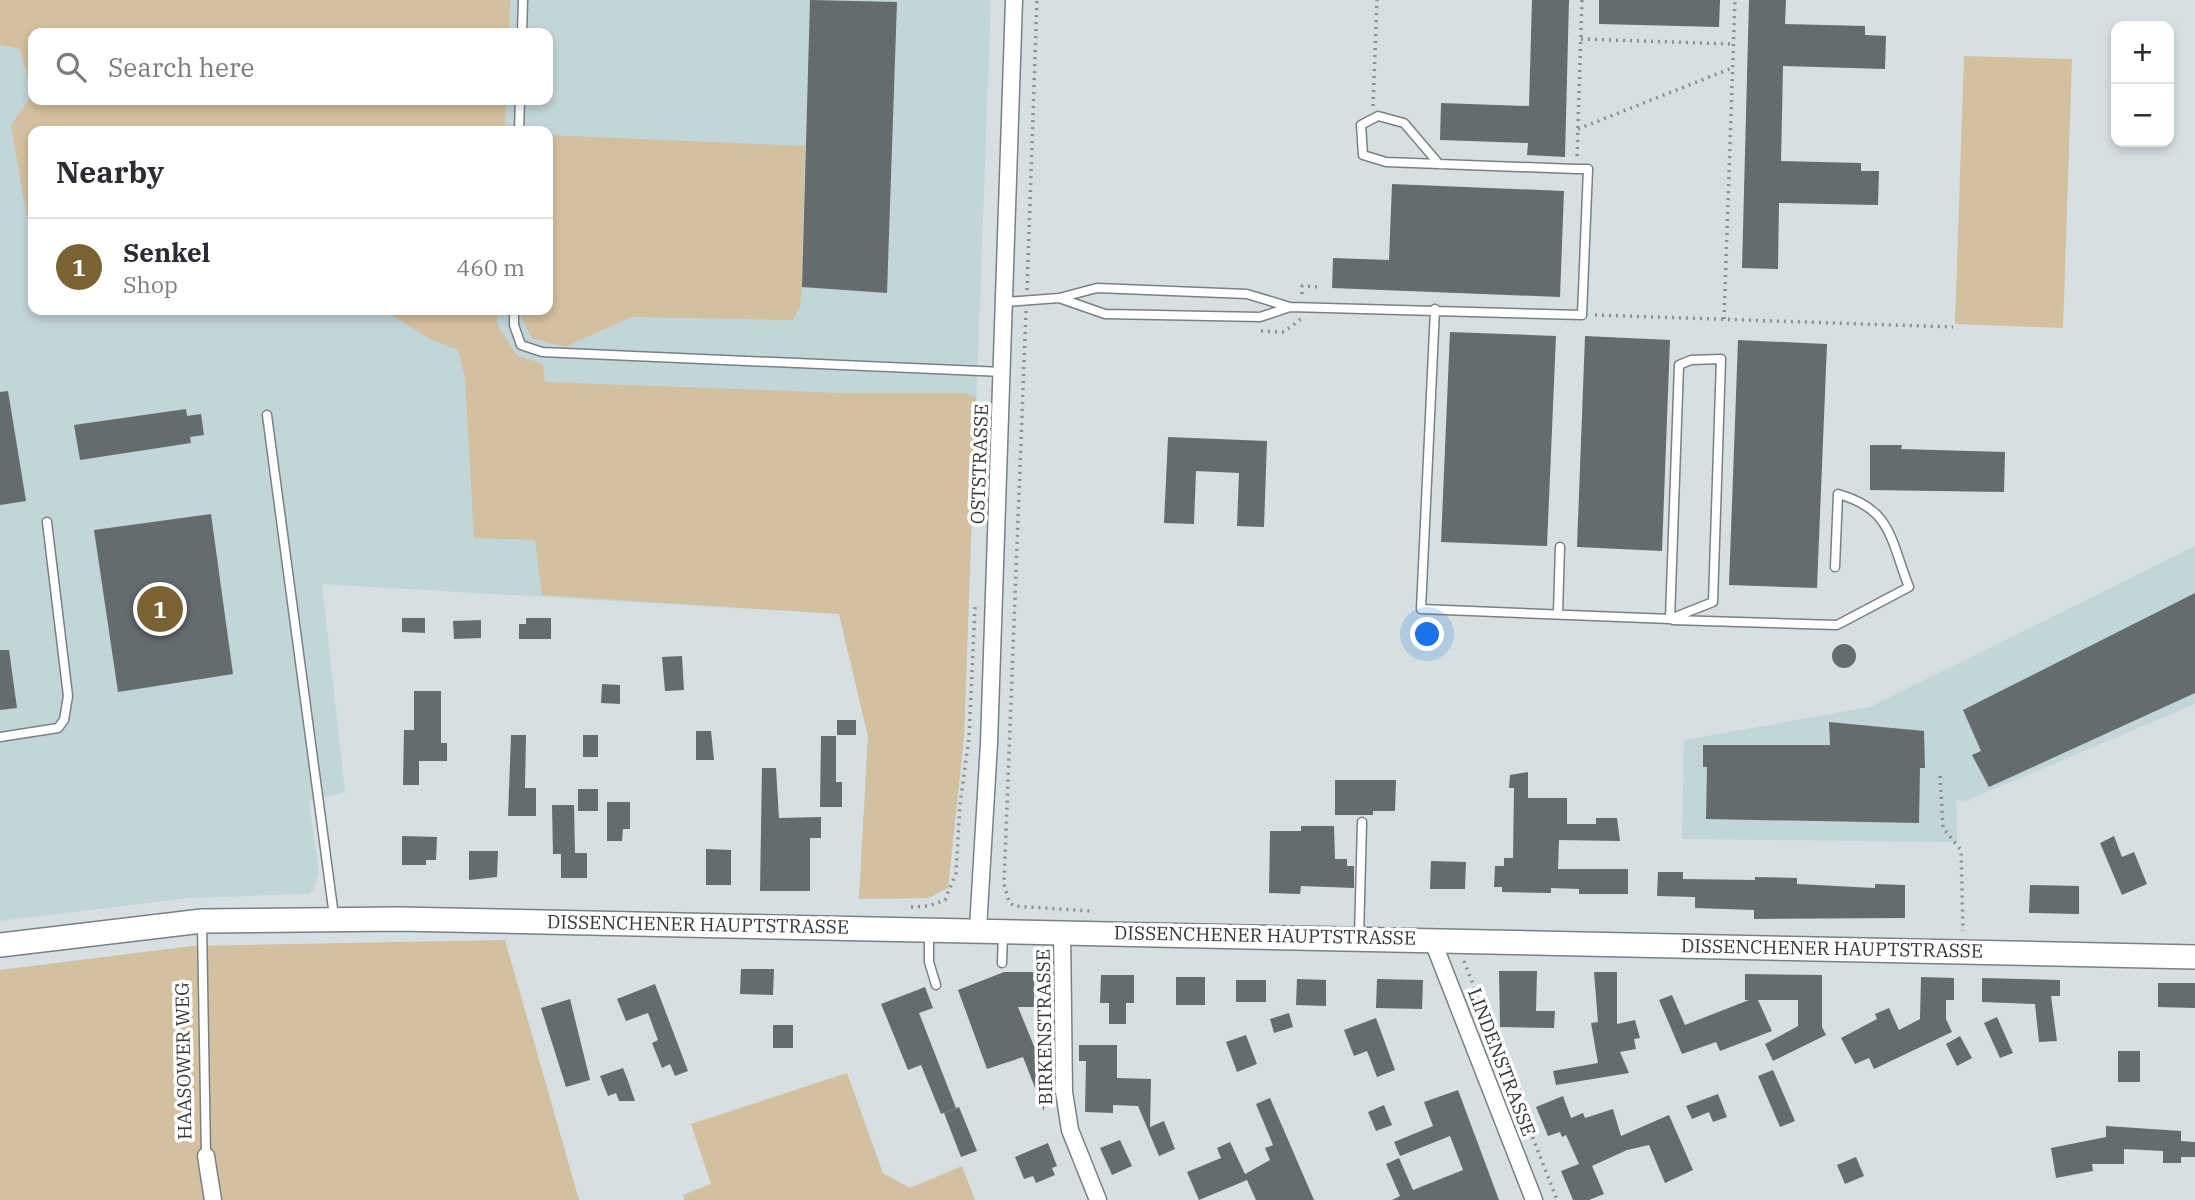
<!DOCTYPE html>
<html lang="en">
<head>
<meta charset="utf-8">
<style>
	:root { --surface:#fff; --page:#f2f2f3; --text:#2b2b33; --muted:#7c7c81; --line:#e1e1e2; --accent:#7b6233 }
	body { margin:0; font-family:"IBM Plex Serif",serif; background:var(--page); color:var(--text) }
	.controls { position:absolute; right:21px; top:21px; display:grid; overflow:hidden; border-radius:14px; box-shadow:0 4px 10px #0003 }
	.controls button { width:63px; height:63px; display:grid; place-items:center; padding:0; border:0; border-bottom:2px solid var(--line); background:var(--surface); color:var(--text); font:35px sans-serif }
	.you { position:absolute; left:1428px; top:635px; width:24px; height:24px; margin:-18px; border:5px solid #fff; border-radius:50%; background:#1a73e8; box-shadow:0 0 0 10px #1a73e833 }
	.badge { display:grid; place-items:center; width:46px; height:46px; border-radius:50%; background:var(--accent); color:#fff; font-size:23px; font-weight:700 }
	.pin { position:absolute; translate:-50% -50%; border:4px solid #fff; box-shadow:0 2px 7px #0006 }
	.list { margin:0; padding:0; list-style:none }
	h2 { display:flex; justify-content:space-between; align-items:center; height:91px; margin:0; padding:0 28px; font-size:30px }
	h2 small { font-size:23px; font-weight:400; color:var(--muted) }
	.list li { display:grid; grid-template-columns:46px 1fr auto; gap:21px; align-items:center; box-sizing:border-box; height:98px; padding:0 28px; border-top:2px solid var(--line) }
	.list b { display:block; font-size:26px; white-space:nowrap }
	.list p { margin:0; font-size:23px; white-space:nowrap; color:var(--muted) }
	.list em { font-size:23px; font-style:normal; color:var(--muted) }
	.icon { flex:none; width:38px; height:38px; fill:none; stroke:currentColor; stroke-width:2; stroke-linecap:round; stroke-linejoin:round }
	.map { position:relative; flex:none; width:2195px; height:1200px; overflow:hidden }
	.search { position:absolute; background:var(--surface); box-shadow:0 4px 10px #0003; left:28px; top:28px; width:525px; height:77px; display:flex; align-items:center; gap:18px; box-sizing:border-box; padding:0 24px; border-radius:14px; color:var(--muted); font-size:26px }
	.panel { position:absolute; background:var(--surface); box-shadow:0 4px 10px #0003; left:28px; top:126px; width:525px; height:189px; border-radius:14px }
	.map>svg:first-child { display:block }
</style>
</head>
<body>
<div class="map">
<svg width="2195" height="1200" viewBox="0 0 2195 1200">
	<rect width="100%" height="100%" fill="#d6e0e2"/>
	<!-- built -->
	<path fill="#c2d5d9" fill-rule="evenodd" d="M0,0H991L964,737L948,888L928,898L859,899L868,736L839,614L322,584L345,792L309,801L319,874L313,890L308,894L189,898L0,921ZM33,33H548V100H33ZM33,131H548V310H33Z
		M2195,546V704L1966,801L1956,799L1957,842L1682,839L1684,740L1870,707Z"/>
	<!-- green -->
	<path fill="#d3c09e" d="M0,0H510L509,33H33V79H28L20,49L0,45Z
		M1964,56L2072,59L2063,328L1955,324Z
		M30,97L33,100H506L505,131H33V216H27L11,126Z
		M548,135L805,146L802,287L800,307L793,320L631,317L565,347L532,338L521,317V310H548Z
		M383,310H498L497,324L517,356L542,363L545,382L844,393H966L976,398L964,737L948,888L928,898L859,899L868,736L839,614L542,595L535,540L474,538L465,378L458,350L430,339Z
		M505,940L579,1200H0V970L192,946Z
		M847,1073L883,1173L910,1188L962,1166L975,1200H684L683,1195L711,1184L691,1124Z"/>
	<!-- building -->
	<path fill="#646c6e" d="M810,0L897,2L887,293L802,287Z
		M1532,0H1569L1565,157L1527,155L1528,143L1440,140L1441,103L1529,106Z
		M1599,0H1720L1719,27L1599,24Z
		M1749,0H1786L1785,24L1865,26V35L1886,36L1885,69L1783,66L1781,161L1861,163V171H1879L1878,205L1779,203L1778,269L1742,268Z
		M1392,184L1564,191L1560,297L1332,288L1333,258L1389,260Z
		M1450,332L1556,336L1547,546L1441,542Z
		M1585,336L1670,340L1662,551L1577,547Z
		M1738,340L1827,344L1817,588L1729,585Z
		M8,391L26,501L0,505V392Z
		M186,409L187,416L201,414L204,435L190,437L191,443L80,460L74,425Z
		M1168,437L1267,441L1264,527L1237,526L1239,473L1196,471L1194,524L1164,523Z
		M1870,445H1902L1901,449L2005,452L2004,492L1870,490Z
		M211,514L233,674L118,692L94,530Z
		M2195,593V693L1989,787L1972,755L1981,751L1963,710Z
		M402,618H425V633L402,632Z
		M526,618H551V639H519V624H526Z
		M481,620V638L454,639L453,621Z
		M1832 656a12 12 0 1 1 24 0a12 12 0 1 1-24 0Z
		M0,650H9L17,708L0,710Z
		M682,656L684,690L665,691L662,657Z
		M602,684L620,685V704L601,703Z
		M414,691H441V743H447V761H419V785H403L404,730H414Z
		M837,720H856V735H837Z
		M1829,722L1924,731L1925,768H1920L1919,823L1706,819L1707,767H1703V745H1830Z
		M696,731H711L714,760H696Z
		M511,735H526L525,788H536V816H508Z
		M583,735H598V757H583Z
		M821,736H836V782H842V807H820Z
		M762,768H776L779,818L821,817V838H810V891H760Z
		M1528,772V798H1567V824H1596V818H1617L1620,841L1559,840L1558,869H1628V894H1579V889L1551,888V893L1502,892V887H1494L1495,866H1504V858H1513L1514,788H1509L1510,775Z
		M1335,780H1396L1395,811H1373V815H1335Z
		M578,789H598V811H578Z
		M607,802H630V829H623L622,841H607Z
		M552,805H574L575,853H587V878H561V854H553Z
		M1301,826H1334L1335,859H1347V866H1354V888L1301,886L1300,894L1269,893L1270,831H1301Z
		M402,836L437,837L436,860H426V865H402Z
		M2114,836L2122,857L2134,852L2147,884L2122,895L2100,843Z
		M706,849L731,850V885H706Z
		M469,851H498L497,877L469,880Z
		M1431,861L1466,862L1465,889H1430Z
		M1658,872H1683V879L1755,880V877L1797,878V884L1875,888V884L1905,885V918L1754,919V910L1695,908V897L1657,896Z
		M2030,885L2079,886V914L2029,913Z
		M741,969H774L773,995L740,994Z
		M1499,971H1537L1536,1011H1555L1554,1028L1500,1027Z
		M1004,972H1034V1007H1018L1034,1046H1045L1044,1111L1023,1057L987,1069L958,990Z
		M1594,972H1617V1024L1635,1020L1640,1038L1634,1039L1636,1049L1620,1052L1629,1073L1556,1085L1553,1071L1598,1063L1591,1023L1598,1022Z
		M1745,974L1822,975V1027L1826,1035L1773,1061L1765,1044L1798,1026V1000H1758L1772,1031L1720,1051L1716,1042L1682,1054L1659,1000L1672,995L1685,1025L1749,1000H1745Z
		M1101,975H1134V1003H1126V1024H1109V1003H1100Z
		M1176,977H1205V1005H1176Z
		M1921,977L1954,978V1000H1946V1019L1952,1032L1874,1069L1869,1058L1855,1064L1841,1038L1877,1019L1875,1014L1889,1008L1899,1030L1920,1019Z
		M1982,978L2060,980V996H2051L2057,1041L2039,1042L2035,1004L1982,1002Z
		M1297,979L1326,980V1006L1296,1005Z
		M1377,979L1423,980L1422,1009L1376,1008Z
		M1236,980H1266V1002H1236Z
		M2158,983H2195V1008L2158,1007Z
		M655,984L688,1071L675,1076L670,1064L662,1068L652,1043L658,1040L648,1013L626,1021L617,999Z
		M925,987L933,1008L919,1013L956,1108L941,1114L921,1065L908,1070L881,1004Z
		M570,999L590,1080L566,1087L541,1008Z
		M1289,1013L1293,1027L1274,1033L1270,1019Z
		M1997,1017L2013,1053L2000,1058L1984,1023Z
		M1376,1018L1395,1070L1377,1077L1367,1051L1354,1056L1344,1030Z
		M773,1025H793V1048H773Z
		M1246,1035L1257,1064L1237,1072L1226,1042Z
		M1960,1036L1972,1058L1957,1066L1946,1044Z
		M1079,1045H1117V1078L1151,1079L1150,1127L1164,1121L1175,1149L1159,1156L1138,1106L1113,1105V1113L1085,1112L1086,1061H1079Z
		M2118,1051H2140V1082H2118Z
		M623,1068L627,1078L635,1101H619L616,1093L608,1096L600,1076Z
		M1773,1070L1795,1121L1780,1127L1758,1076Z
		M1458,1090L1499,1200H1392L1400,1196L1386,1164L1399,1158L1413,1190L1463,1170L1450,1136L1400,1156L1394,1142L1433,1126L1424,1102Z
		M1718,1094L1727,1117L1713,1122L1706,1105L1709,1112L1692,1119L1686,1106Z
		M1563,1096L1571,1118L1583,1113L1585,1118L1613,1109L1621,1136L1669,1115L1693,1170L1665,1183L1649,1145L1627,1150L1592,1166L1604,1194L1589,1200H1573L1561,1171L1579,1164L1566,1135L1562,1137L1560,1132L1548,1136L1536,1107Z
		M1270,1098L1314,1200H1256L1247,1180L1199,1200L1187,1172L1221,1158L1217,1148L1230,1142L1245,1174L1270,1160L1265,1148L1273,1145L1256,1104Z
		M1384,1105L1392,1125L1376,1131L1368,1112Z
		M959,1107L977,1151L961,1157L944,1113Z
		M2106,1126L2181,1131V1141L2195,1142V1157H2181V1163H2163V1151L2124,1149V1164H2092L2093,1171L2056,1178L2051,1148L2106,1137Z
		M1120,1140L1132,1166L1112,1175L1100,1148Z
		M1048,1143L1057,1166L1052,1168L1055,1175L1036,1183L1033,1176L1024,1179L1015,1157Z
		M1856,1157L1864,1176L1845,1184L1837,1165Z"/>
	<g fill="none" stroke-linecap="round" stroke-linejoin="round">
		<!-- lane casing -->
		<g stroke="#788183" stroke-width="11">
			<path id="lane" d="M522,33L523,0
				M519,131L520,100
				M1059,298L1105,314L1260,317L1290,307
				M1006,302L1059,298L1097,288L1247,294L1290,307L1582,315L1588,169H1576L1386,162L1363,155L1361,125L1378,116L1404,123L1439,164
				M1435,309L1421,609L1670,619L1679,365L1691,360L1721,359L1713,602L1670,619
				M514,310V325L521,345L542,352L1003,372
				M267,415L334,916
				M1558,613L1560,547
				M1673,620L1837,625L1909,587C1890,539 1892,509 1838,494L1835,567
				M0,737L58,728L64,720L68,696L47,522
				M202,924L206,1156
				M929,931V962L936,985
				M1359,938L1362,822
				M1002,963L1003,933"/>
		</g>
		<!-- street casing -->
		<g stroke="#788183" stroke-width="19">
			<path id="street" d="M978,929L989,743L1014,0
				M1062,931L1064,1092L1070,1130L1098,1200
				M1432,939L1534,1200
				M206,1156L213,1200"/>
		</g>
		<!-- secondary casing -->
		<g stroke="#788183" stroke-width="26">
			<path id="secondary" d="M0,945L202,921L398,919L2195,957"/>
		</g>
		<!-- path -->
		<path stroke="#888f91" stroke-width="3.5" stroke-dasharray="2 5" stroke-linecap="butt" d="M1581,39L1732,44
			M1373,106L1377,0
			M1578,129L1732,68
			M1577,156L1582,0
			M1027,290L1037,0
			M1302,294V286L1319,287
			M1026,311L1004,884L1009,902L1014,906L1091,911
			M1595,315L1953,327
			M1724,319L1735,0
			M1261,331L1284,332L1301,319
			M1940,776L1943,828L1961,850L1963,931
			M911,907L929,906L945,900L956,873L960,804L969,738L975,607
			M1464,961L1557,1200"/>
		<!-- lane -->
		<use href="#lane" stroke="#fff" stroke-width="8"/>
		<!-- street -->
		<use href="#street" stroke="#fff" stroke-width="16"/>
		<!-- secondary -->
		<use href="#secondary" stroke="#fff" stroke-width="23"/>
	</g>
	<g text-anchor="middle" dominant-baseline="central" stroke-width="7" stroke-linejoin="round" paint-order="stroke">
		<!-- street labels -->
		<g font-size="19" fill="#363a3b" stroke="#fff">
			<text transform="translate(979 464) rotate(-88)">OSTSTRASSE</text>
			<text transform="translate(698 924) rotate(1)">DISSENCHENER HAUPTSTRASSE</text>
			<text transform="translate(1265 935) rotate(1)">DISSENCHENER HAUPTSTRASSE</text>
			<text transform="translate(1832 948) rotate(1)">DISSENCHENER HAUPTSTRASSE</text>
			<text transform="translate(1044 1027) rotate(-91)">BIRKENSTRASSE</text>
			<text transform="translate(183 1061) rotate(-91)">HAASOWER WEG</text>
			<text transform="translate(1502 1062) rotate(69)">LINDENSTRASSE</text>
		</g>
	</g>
</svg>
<div class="controls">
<button>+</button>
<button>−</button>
</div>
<div class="you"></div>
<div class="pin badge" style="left:160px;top:609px">1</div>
<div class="search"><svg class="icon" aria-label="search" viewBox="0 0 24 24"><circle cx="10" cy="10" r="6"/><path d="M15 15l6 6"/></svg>Search here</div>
<section class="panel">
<h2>Nearby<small></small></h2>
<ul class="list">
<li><span class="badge">1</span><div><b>Senkel</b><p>Shop</p></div><em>460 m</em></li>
</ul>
</section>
</div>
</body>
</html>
